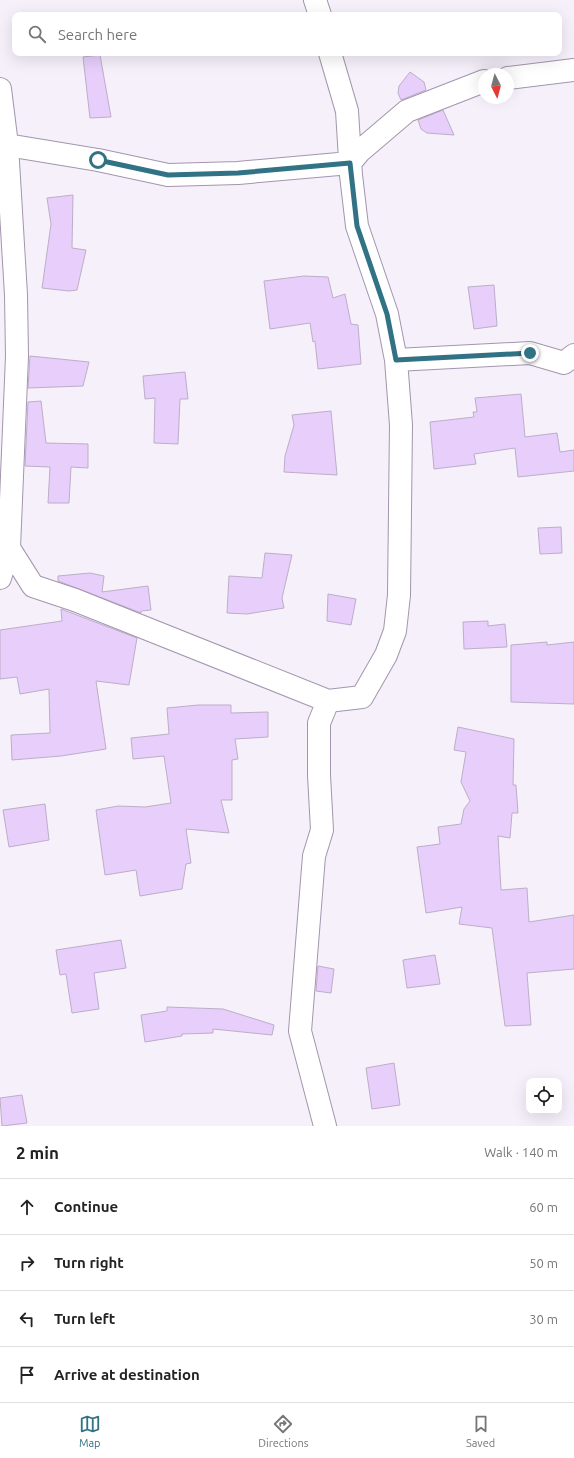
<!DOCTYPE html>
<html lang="en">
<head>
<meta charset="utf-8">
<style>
	:root { --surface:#fff; --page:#f6f6f6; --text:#222; --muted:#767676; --line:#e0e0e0; --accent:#317285 }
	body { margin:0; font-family:Ubuntu,sans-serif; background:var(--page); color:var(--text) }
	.controls { position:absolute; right:12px; bottom:12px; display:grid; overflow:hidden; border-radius:8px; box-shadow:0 4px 16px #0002 }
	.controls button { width:36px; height:36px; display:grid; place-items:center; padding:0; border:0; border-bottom:1px solid var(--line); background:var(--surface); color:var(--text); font:20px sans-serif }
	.compass { position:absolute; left:478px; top:68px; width:36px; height:36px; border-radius:50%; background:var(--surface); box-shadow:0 4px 16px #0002; rotate:174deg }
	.stop { position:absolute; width:12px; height:12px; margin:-9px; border:3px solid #317285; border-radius:50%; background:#fff }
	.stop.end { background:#317285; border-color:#fff; box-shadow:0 1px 4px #0008 }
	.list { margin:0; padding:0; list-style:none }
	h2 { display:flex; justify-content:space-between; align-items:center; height:52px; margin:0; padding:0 16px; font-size:17px }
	h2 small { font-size:13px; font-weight:400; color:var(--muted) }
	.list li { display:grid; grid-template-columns:26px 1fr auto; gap:12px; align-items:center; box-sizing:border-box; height:56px; padding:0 16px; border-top:1px solid var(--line) }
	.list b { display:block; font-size:15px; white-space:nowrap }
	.list em { font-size:13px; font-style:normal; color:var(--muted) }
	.icon { flex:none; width:22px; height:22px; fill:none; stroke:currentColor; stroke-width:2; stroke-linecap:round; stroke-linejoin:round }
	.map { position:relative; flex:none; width:574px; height:1126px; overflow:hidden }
	.search { position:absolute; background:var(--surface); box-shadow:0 4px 16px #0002; left:12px; right:12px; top:12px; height:44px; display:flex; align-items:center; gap:10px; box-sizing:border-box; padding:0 14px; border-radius:8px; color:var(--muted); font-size:15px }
	.sheet { height:276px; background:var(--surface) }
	nav { display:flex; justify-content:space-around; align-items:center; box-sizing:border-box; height:56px; border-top:1px solid var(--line); background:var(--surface); font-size:11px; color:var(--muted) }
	nav a { display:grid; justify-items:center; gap:2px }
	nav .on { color:var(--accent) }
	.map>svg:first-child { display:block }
</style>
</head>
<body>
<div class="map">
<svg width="574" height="1126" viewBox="0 0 574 1126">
	<rect width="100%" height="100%" fill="#f6f0fb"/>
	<!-- building -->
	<path fill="#e7cefb" stroke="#bcaec8" d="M100,55L111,117L90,118L83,57Z
		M410,72L424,82L426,90L401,100L398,93L399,86Z
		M443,110L454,135L427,133L421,129L418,120Z
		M73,195L72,248L86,250L77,290L69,291L42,288L51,224L47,198Z
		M304,276L328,277L333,298L345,294L351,324L358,325L361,364L318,369L315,341L313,342L310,323L270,329L264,281Z
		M494,285L497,326L474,329L468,287Z
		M30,356L89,362L83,386L28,388Z
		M185,372L188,399H180L178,444L154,443L155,398L145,399L143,376Z
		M521,394L525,437L557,433L560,452L574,450V471L518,477L515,448L474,454L476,464L434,469L430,422L474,417L473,412H477L475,398Z
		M41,401L46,443L88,444V468L71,467L69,503H48L50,467L25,466L28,402Z
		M331,411L337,475L284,472L285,456L294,425L292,415Z
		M561,527L562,553L540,554L538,528Z
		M265,553L292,555L282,598L284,608L247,614L227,613L229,576L262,578Z
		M90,573L104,576L102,592L148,586L151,610L141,611V613L58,581V576Z
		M328,594L356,599L351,625L327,621Z
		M61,609L137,638L129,685L96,681L106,749L61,756L12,760L11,735L50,733L49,689L20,694L17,677L0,679V630L62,621Z
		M488,621V626L505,624L507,647L464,649L463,622Z
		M547,642V645L574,642V704L511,702V645Z
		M198,705H231V713L268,712V737L235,739L238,759L232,760V800H221L229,833L186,829L191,863L186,864L182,889L140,896L136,870L105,875L96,810L118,806L145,807L171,803L164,756L133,759L131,738L169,734L167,708Z
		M458,727L514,739L513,785H516L518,813H512L510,838L498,836L501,890L527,888L529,922L574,915V969L527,973L531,1025L505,1026L492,928L459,924L462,907L426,913L417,847L440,844L438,827L461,824L464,809L470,801L461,782L466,752L454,750Z
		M45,804L49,840L9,847L3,810Z
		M121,940L126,968L94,973L99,1009L72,1013L66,974L60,975L56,950Z
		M435,955L440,984L407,988L403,960Z
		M318,966L334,969L331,993L316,991Z
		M167,1007L223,1009L274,1025L272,1035L213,1029V1033L182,1034V1036L145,1042L141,1015L167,1011Z
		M394,1063L400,1105L372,1109L366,1068Z
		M22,1095L27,1123L2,1126L0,1098Z"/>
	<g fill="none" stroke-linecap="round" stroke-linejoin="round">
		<!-- minor casing -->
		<g stroke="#a395ae" stroke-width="24">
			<path id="minor" d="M315,0L320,15
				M508,78L574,70
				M0,89L7,145L16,295L17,356L9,548L0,578
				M7,145L98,160L168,175L238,173L350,163L360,151L407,111L484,81
				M396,360L530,353L564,363L574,355
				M9,548L33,586L75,600L328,701
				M325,1126L300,1031L314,856L322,830L319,775V723L328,701L362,697L386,655L395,631L399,595L401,425L396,360L387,314L357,226L351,175L347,111L330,53"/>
		</g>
		<!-- minor -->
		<use href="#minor" stroke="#fff" stroke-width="22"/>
	</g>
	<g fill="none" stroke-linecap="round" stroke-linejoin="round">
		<!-- route -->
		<path stroke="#317285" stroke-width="5" d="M98,160L168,175L238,173L350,163L357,226L387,314L396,360L530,353"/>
	</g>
</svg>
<div class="controls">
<button><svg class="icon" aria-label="locate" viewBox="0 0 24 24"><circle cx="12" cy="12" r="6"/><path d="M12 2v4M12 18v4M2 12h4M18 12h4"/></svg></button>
</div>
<svg class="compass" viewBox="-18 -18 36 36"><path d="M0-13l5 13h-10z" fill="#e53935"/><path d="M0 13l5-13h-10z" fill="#767676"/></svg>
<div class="stop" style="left:98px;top:160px"></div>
<div class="stop end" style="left:530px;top:353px"></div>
<div class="search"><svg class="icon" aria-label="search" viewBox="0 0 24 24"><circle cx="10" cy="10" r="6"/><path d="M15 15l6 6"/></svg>Search here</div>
</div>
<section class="sheet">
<h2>2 min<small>Walk · 140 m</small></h2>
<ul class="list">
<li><svg class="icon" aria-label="ahead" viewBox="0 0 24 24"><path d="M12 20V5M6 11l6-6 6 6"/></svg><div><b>Continue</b></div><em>60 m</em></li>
<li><svg class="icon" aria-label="right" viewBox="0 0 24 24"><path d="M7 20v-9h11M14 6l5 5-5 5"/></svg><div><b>Turn right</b></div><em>50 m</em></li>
<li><svg class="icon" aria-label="left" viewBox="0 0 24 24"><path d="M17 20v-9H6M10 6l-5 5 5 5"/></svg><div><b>Turn left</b></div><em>30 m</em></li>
<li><svg class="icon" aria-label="arrive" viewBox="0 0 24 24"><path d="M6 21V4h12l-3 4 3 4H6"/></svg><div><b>Arrive at destination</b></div></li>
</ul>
</section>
<nav>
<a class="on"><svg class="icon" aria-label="map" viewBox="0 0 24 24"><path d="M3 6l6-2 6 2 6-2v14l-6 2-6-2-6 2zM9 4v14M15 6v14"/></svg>Map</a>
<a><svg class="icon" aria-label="directions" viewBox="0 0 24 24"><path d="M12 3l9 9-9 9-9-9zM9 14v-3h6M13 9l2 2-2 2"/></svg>Directions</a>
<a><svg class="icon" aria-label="saved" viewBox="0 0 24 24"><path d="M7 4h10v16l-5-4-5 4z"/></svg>Saved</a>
</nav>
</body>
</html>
